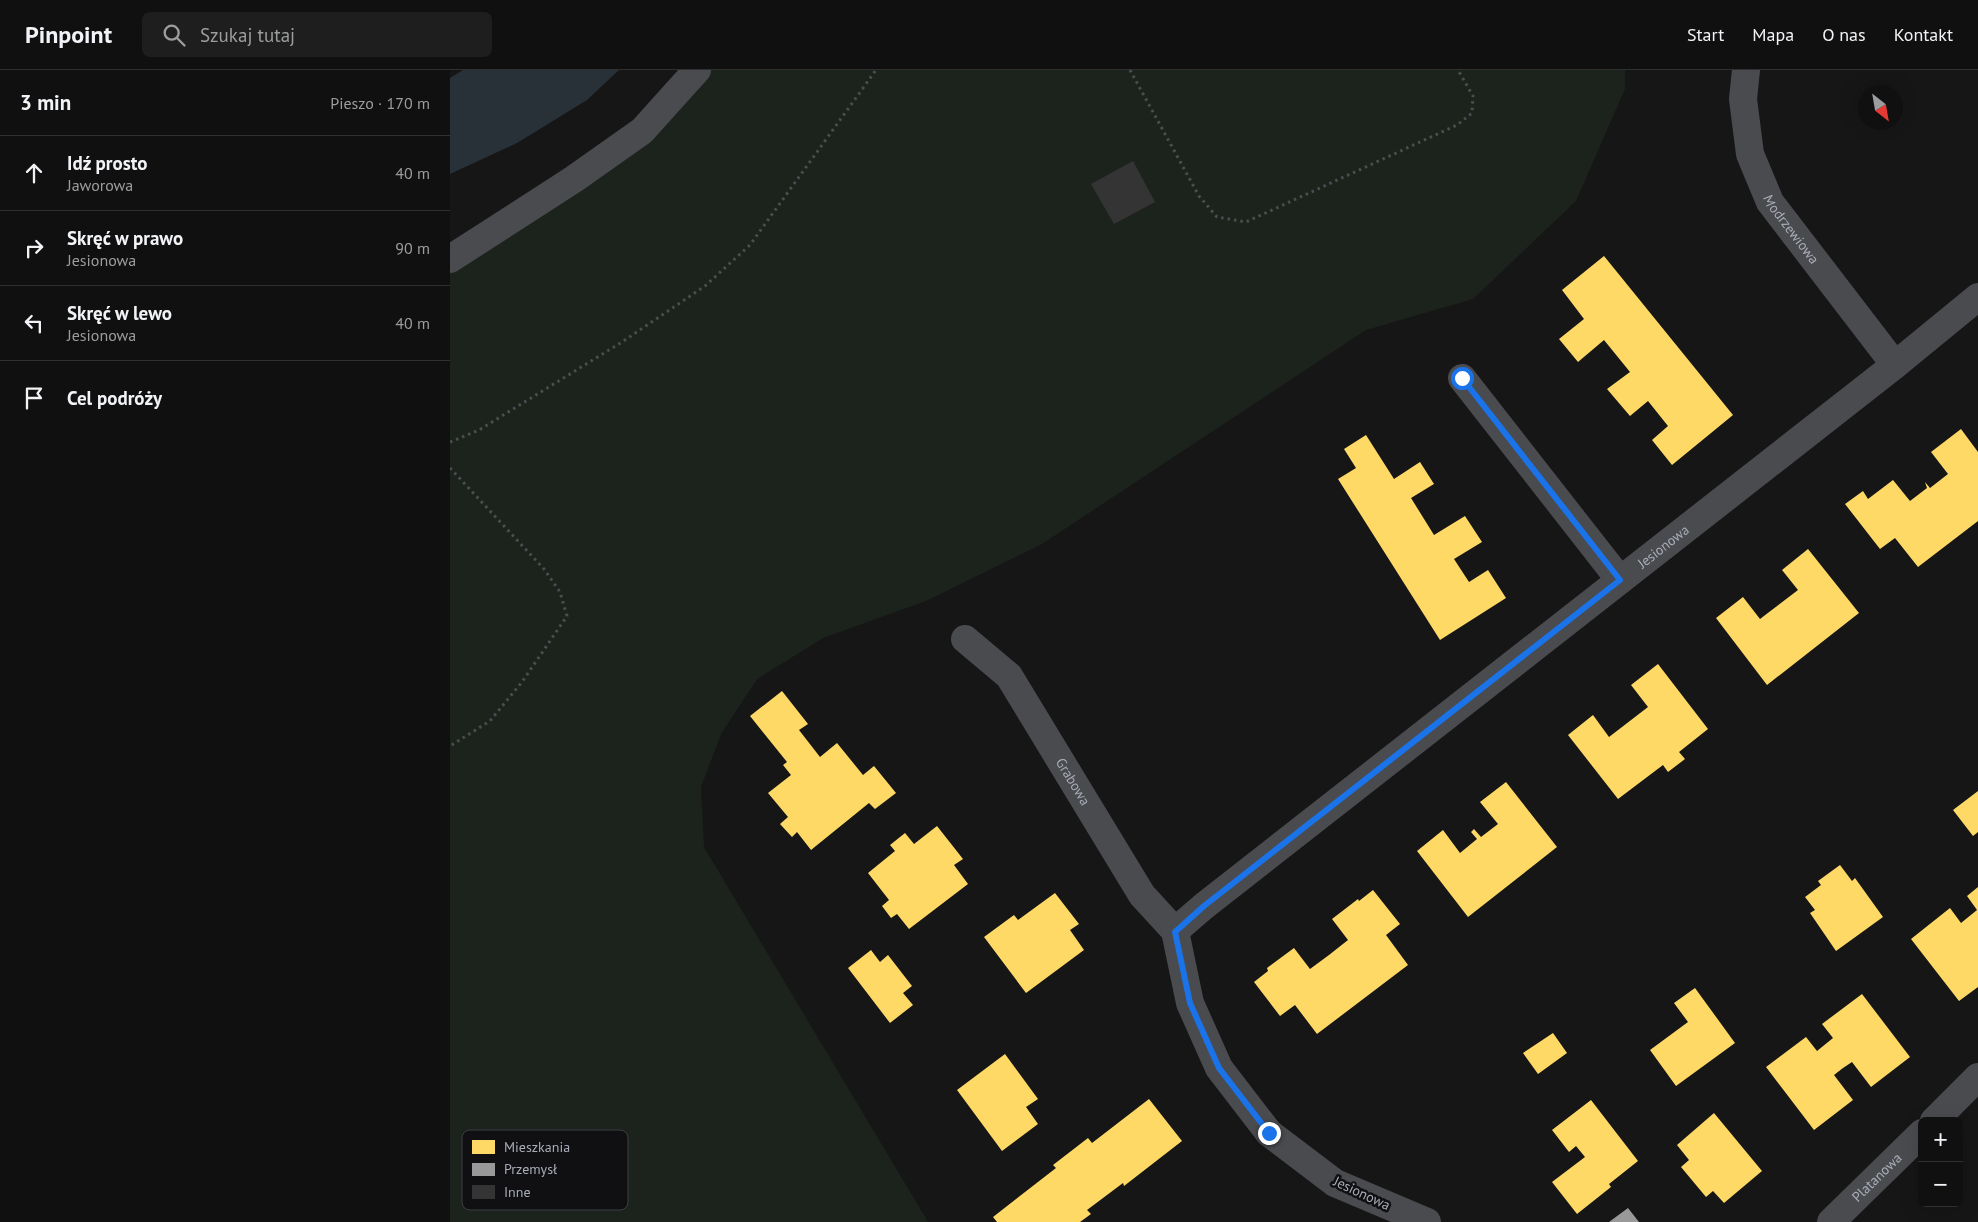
<!DOCTYPE html>
<html lang="pl">
<head>
<meta charset="utf-8">
<style>
	:root { --surface:#101010; --page:#1e1e1e; --text:#f1f3f6; --muted:#9c9d9f; --line:#303030 }
	body { margin:0; font-family:"PT Sans",sans-serif; background:var(--page); color:var(--text) }
	.controls { position:absolute; right:15px; bottom:15px; display:grid; overflow:hidden; border-radius:8px; box-shadow:0 5px 20px #0002 }
	.controls button { width:45px; height:45px; display:grid; place-items:center; padding:0; border:0; border-bottom:1px solid var(--line); background:var(--surface); color:var(--text); font:25px sans-serif }
	.compass { position:absolute; left:1408px; top:15px; width:45px; height:45px; border-radius:50%; background:var(--surface); box-shadow:0 5px 20px #0002; rotate:149deg }
	.stop { position:absolute; width:15px; height:15px; margin:-11px; border:4px solid #1a73e8; border-radius:50%; background:#fff }
	.stop.end { background:#1a73e8; border-color:#fff; box-shadow:0 1px 5px #0008 }
	.list { margin:0; padding:0; list-style:none }
	h2 { display:flex; justify-content:space-between; align-items:center; height:65px; margin:0; padding:0 20px; font-size:21px }
	h2 small { font-size:16px; font-weight:400; color:var(--muted) }
	.list li { display:grid; grid-template-columns:32px 1fr auto; gap:15px; align-items:center; box-sizing:border-box; height:75px; padding:0 20px; border-top:1px solid var(--line) }
	.list b { display:block; font-size:19px; white-space:nowrap }
	.list p { margin:0; font-size:16px; white-space:nowrap; color:var(--muted) }
	.list em { font-size:16px; font-style:normal; color:var(--muted) }
	.icon { flex:none; width:28px; height:28px; fill:none; stroke:currentColor; stroke-width:2; stroke-linecap:round; stroke-linejoin:round }
	.map { position:relative; flex:none; width:1528px; height:1152px; overflow:hidden }
	header { display:flex; align-items:center; gap:30px; box-sizing:border-box; height:70px; padding:0 25px; background:var(--surface); border-bottom:1px solid var(--line) }
	header strong { font-size:24px }
	nav { display:flex; gap:28px; margin-inline-start:auto; font-size:18px }
	.search { width:350px; height:45px; background:var(--page); display:flex; align-items:center; gap:12px; box-sizing:border-box; padding:0 18px; border-radius:8px; color:var(--muted); font-size:19px }
	main { display:flex }
	aside { flex:1; background:var(--surface) }
	.map>svg:first-child { display:block }
</style>
</head>
<body>
<header>
<strong>Pinpoint</strong>
<div class="search"><svg class="icon" aria-label="search" viewBox="0 0 24 24"><circle cx="10" cy="10" r="6"/><path d="M15 15l6 6"/></svg>Szukaj tutaj</div>
<nav><a>Start</a><a>Mapa</a><a>O nas</a><a>Kontakt</a></nav>
</header>
<main>
<aside>
<h2>3 min<small>Pieszo · 170 m</small></h2>
<ul class="list">
<li><svg class="icon" aria-label="ahead" viewBox="0 0 24 24"><path d="M12 20V5M6 11l6-6 6 6"/></svg><div><b>Idź prosto</b><p>Jaworowa</p></div><em>40 m</em></li>
<li><svg class="icon" aria-label="right" viewBox="0 0 24 24"><path d="M7 20v-9h11M14 6l5 5-5 5"/></svg><div><b>Skręć w prawo</b><p>Jesionowa</p></div><em>90 m</em></li>
<li><svg class="icon" aria-label="left" viewBox="0 0 24 24"><path d="M17 20v-9H6M10 6l-5 5 5 5"/></svg><div><b>Skręć w lewo</b><p>Jesionowa</p></div><em>40 m</em></li>
<li><svg class="icon" aria-label="arrive" viewBox="0 0 24 24"><path d="M6 21V4h12l-3 4 3 4H6"/></svg><div><b>Cel podróży</b></div></li>
</ul>
</aside>
<div class="map">
<svg width="1528" height="1152" viewBox="0 0 1528 1152">
	<rect width="100%" height="100%" fill="#161616"/>
	<!-- green -->
	<path fill="#1c231d" d="M247,0H1175V19L1126,131L1023,229L916,260L592,474L476,531L373,568L307,609L271,664L251,717L254,777L478,1152H0V189L124,109Z"/>
	<!-- water -->
	<path fill="#293138" d="M13,0H169L137,30L67,73L0,104V8Z"/>
	<!-- homes -->
	<path fill="#ffd966" d="M1154,186L1283,345L1222,395L1202,370L1218,356L1198,331L1180,346L1157,319L1180,302L1154,270L1128,292L1109,269L1134,249L1112,220Z
		M1511,359L1528,382V451L1468,497L1445,468L1430,479L1395,434L1413,421L1418,429L1443,410L1460,431L1477,418L1475,412L1480,418L1498,404L1481,382Z
		M916,365L944,409L970,392L984,414L961,428L984,465L1015,446L1032,472L1004,489L1019,512L1038,500L1056,528L990,570L888,409L906,398L894,379Z
		M1358,479L1409,543L1317,615L1266,548L1293,527L1310,549L1348,520L1332,500Z
		M1208,594L1258,659L1229,682L1235,689L1218,702L1213,695L1168,729L1118,665L1143,645L1159,667L1198,637L1181,615Z
		M332,621L358,654L349,660L370,687L387,673L413,705L424,696L446,723L425,739L419,733L361,780L347,762L342,767L330,754L338,747L318,723L341,705L333,695L337,692L300,646Z
		M1056,712L1107,777L1018,847L967,781L993,760L1010,783L1027,769L1021,762L1024,759L1031,767L1048,754L1030,732Z
		M1528,721V762L1523,766L1503,740Z
		M487,756L513,789L504,795L518,814L459,859L447,844L441,848L432,836L439,830L418,803L445,781L440,775L455,763L464,774Z
		M1390,795L1402,811L1405,808L1433,847L1386,881L1360,843L1365,840L1355,827L1371,815L1368,811Z
		M1528,817V917L1509,931L1461,869L1500,838L1511,853L1527,840L1517,826Z
		M923,820L950,854L936,865L958,895L867,964L845,935L830,946L804,912L818,901L817,898L844,878L860,899L879,885L898,870L882,849L908,829L909,831Z
		M605,823L629,854L620,860L634,880L576,923L534,867L564,845L568,850Z
		M421,880L430,892L438,885L462,916L453,923L463,935L440,953L398,898Z
		M1245,918L1285,973L1226,1016L1200,980L1238,952L1224,933Z
		M1412,924L1460,987L1421,1017L1402,992L1393,998L1384,1005L1403,1030L1364,1060L1316,997L1356,967L1367,981L1383,968L1372,954Z
		M1103,963L1117,983L1088,1004L1073,983Z
		M555,984L588,1029L576,1037L588,1054L552,1081L507,1020Z
		M699,1029L732,1071L674,1116L673,1113L637,1140L641,1144L630,1152H547L543,1147L606,1098L603,1095L638,1068L642,1073Z
		M1141,1030L1188,1091L1159,1114L1161,1117L1127,1144L1102,1112L1135,1087L1126,1076L1119,1082L1102,1060Z
		M1264,1043L1312,1101L1274,1133L1263,1121L1256,1127L1231,1097L1239,1090L1227,1075Z"/>
	<!-- industry -->
	<path fill="#999" d="M1178,1138L1189,1152H1159Z"/>
	<!-- building -->
	<path fill="#343435" d="M683,91L705,132L664,154L641,114Z"/>
	<g fill="none" stroke-linecap="round" stroke-linejoin="round">
		<!-- path -->
		<path stroke="#4c4d51" stroke-width="3" stroke-dasharray="2.5 4" stroke-linecap="butt" d="M680,0L749,126L767,147L796,152L1007,55L1022,43L1023,26L1008,0
			M0,372L29,360L172,272L255,216L300,175L426,0
			M0,398L94,499L110,522L117,546L72,612L40,651L0,676"/>
		<!-- minor -->
		<g stroke="#4a4b4f" stroke-width="28">
			<path id="s1" d="M1296,0L1293,29L1300,84L1320,132L1445,295"/>
			<path d="M0,189L124,109L192,61L247,0"/>
			<path d="M1012,308L1170,510"/>
			<path id="s2" d="M515,569L559,606L692,825L725,861"/>
			<path d="M1484,1051L1528,1007"/>
			<path id="s3" d="M977,1152L885,1113L819,1063L769,998L740,933L725,861L754,836L1445,295L1528,227"/>
			<path id="s4" d="M1381,1152L1472,1063"/>
		</g>
	</g>
	<g fill="none" stroke-linecap="round" stroke-linejoin="round">
		<!-- route -->
		<path stroke="#1a73e8" stroke-width="6" d="M819,1063L769,998L740,933L725,862L754,836L1170,510L1012,308"/>
	</g>
	<g text-anchor="middle" dominant-baseline="central" stroke-width="5" stroke-linejoin="round" paint-order="stroke">
		<!-- street labels -->
		<g font-size="14" fill="#a7acb7" stroke="#101012">
			<text stroke="none"><textPath href="#s1" startOffset="171">Modrzewiowa</textPath></text>
			<text stroke="none"><textPath href="#s3" startOffset="1031">Jesionowa</textPath></text>
			<text stroke="none"><textPath href="#s2" startOffset="181">Grabowa</textPath></text>
			<text stroke="none"><textPath href="#s4" startOffset="64">Platanowa</textPath></text>
			<text transform="translate(912 1123) rotate(25)">Jesionowa</text>
		</g>
	</g>
	<!-- legend -->
	<rect x="12" y="1060" width="166" height="80" rx="8" fill="#101012" stroke="#3d3f44" stroke-width="1"/>
	<rect x="22" y="1070" width="23" height="14" fill="#ffd966"/>
	<rect x="22" y="1093" width="23" height="13" fill="#999"/>
	<rect x="22" y="1115" width="23" height="14" fill="#343435"/>
	<g font-size="14" fill="#a7acb7">
		<text x="54" y="1082">Mieszkania</text>
		<text x="54" y="1104">Przemysł</text>
		<text x="54" y="1127">Inne</text>
	</g>
</svg>
<div class="controls">
<button>+</button>
<button>−</button>
</div>
<svg class="compass" viewBox="-18 -18 36 36"><path d="M0-13l5 13h-10z" fill="#e53935"/><path d="M0 13l5-13h-10z" fill="#9c9d9f"/></svg>
<div class="stop" style="left:1012px;top:308px"></div>
<div class="stop end" style="left:819px;top:1063px"></div>
</div>
</main>
</body>
</html>
